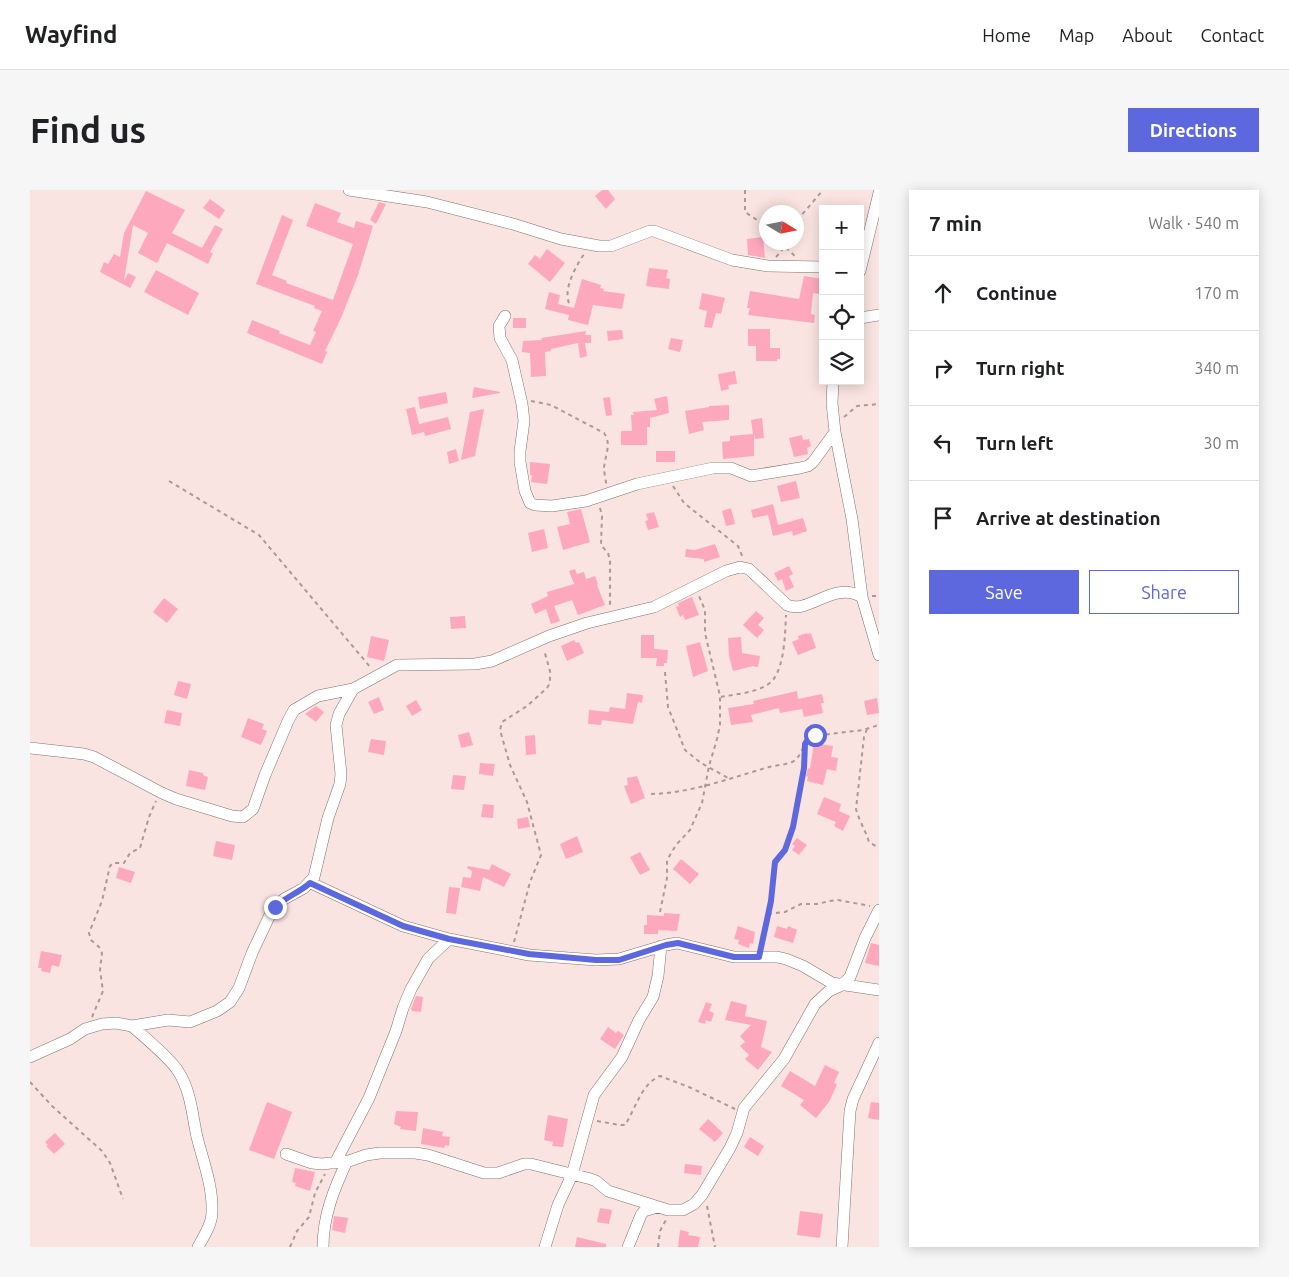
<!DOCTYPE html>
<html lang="en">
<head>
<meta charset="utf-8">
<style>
	:root { --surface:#fff; --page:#f6f6f6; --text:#202124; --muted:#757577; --line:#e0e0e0; --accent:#5d68df }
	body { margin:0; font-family:Ubuntu,sans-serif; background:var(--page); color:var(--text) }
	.controls { position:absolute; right:15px; top:15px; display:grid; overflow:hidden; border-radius:0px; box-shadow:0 2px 12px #0003 }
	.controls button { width:45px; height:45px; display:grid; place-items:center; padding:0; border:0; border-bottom:1px solid var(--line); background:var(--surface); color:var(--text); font:25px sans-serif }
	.compass { position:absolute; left:729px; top:15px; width:45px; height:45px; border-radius:50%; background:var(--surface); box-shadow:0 2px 12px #0003; rotate:100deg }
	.stop { position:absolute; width:15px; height:15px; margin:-11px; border:4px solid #5d68df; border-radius:50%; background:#fff }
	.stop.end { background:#5d68df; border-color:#fff; box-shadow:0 1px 5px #0008 }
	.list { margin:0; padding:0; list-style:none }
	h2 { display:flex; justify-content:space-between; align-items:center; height:65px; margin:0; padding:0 20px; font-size:21px }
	h2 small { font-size:16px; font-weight:400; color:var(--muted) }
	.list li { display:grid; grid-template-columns:32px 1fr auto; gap:15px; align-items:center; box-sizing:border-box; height:75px; padding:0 20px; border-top:1px solid var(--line) }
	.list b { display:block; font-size:19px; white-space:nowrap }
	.list em { font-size:16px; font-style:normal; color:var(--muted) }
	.actions { display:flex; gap:10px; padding:15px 20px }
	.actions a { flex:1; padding:11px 0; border:1px solid var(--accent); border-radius:0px; text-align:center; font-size:18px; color:var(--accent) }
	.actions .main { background:var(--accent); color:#fff }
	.icon { flex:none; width:28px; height:28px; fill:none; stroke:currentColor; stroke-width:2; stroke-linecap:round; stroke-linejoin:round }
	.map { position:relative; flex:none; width:849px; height:1057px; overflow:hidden; border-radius:0px }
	header { display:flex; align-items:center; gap:30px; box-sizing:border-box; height:70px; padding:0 25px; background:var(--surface); border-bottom:1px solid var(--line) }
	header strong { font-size:24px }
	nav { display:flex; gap:28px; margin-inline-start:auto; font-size:18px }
	.intro { display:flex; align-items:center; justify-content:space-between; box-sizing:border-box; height:120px; padding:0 30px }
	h1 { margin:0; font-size:35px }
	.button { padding:12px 22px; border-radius:0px; background:var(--accent); color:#fff; font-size:18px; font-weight:700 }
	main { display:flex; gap:30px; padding:0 30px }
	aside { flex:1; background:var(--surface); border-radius:0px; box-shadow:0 2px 12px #0003 }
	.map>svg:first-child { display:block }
</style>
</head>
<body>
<header>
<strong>Wayfind</strong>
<nav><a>Home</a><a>Map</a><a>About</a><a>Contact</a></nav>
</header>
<div class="intro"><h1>Find us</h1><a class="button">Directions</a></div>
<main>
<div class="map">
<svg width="849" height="1057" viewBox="0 0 849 1057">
	<rect width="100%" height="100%" fill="#fae4e1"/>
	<!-- building -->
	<path fill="#fea8be" d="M572,0H578L585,9L576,19L565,6Z
		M116,1L155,20L142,43L172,58L185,35L193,39L180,62L183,63L178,74L137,53L127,73L108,63L118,43L103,35L94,91L98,83L106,87L100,98L70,82L74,72L78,74L84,64L90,67L94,43Z
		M180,9L195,20L189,29L173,18Z
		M349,12L356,14L346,34L340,30Z
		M285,13L311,23L307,32L324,38L326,31L343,36L328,85L311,128L295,161L297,162L292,174L217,143L222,130L250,141L249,143L280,155L286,142L283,141L292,121L284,118L285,116L226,94L252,25L263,30L242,85L257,91L256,93L303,110L323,54L276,36Z
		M733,47L735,68L718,65L717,49Z
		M517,59L535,73L520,92L498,74L505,65L510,69Z
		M619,78L638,80L636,88L640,89L639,99L616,96Z
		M126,80L169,103L158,125L114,102Z
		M774,86L792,89L789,104L783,103L781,124L785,125L784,133L718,125L720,118H717L720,101L769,109Z
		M552,89L571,95L570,98L574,99L573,101L595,104L592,119L563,115L558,135L538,130L539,125L515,119L519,102L530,105L528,114L544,118Z
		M672,103L695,108L691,124L686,123L682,138L674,137L677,121L669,119Z
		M483,128H496V138H483Z
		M718,139H740V158H750V169H747V171H726V156H718Z
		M592,140L593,149L578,151L577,141Z
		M556,141L555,145H561V153H555L557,166L550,168L548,153L521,159V161L515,162L516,186L501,187L500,163L492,162L493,151L512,150L511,148Z
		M641,148L653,150L650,162L638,159Z
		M705,181L707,194L698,195L699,199L691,201L688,184Z
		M444,197L470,202V203L442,208Z
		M416,202L418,213L390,219L388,207Z
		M637,206L639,223L620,228V237H617V255H591V241H602L601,225H604L603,222L627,220L624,209Z
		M580,207L582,225L576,226L573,208Z
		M699,215V230L672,232L674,240L659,244L655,221L679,217V216Z
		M385,217L389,234L418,227L421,239L395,246L394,242L382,245L376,219Z
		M454,219L445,266L431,270L440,222Z
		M732,228L734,248L725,249L724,245V266L693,269L692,252L700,251V246L723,244L721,230Z
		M772,245L773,250L779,249L781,256L777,258L778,264L764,267L759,248Z
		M426,259L429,271L419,274L417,262Z
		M626,261H645V272H626Z
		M500,272L520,274L517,294L501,292L502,285H500Z
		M766,291L770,308L751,312L747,296Z
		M743,314L748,335L773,328L777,341L763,346L762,341L743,346L738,325L723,328L721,320Z
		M701,318L705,334L696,336L692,321Z
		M551,319L560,352L533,360L527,337L540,334L537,322Z
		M624,322L629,337L618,340L615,331L618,330L616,324Z
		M514,339L518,358L502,362L498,343Z
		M685,354L690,367L674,372V369L655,367L656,359L665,360Z
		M759,376L763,384L759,386L764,397L756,401L752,389L748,391L744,383Z
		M545,379L547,384L554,382L556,389L565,386L568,394L567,395L575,415L548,425L542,410L524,416L530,431L521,434L516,419L505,424L501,414L518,406L517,402L544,394L539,381Z
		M662,407L669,425L655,430L653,425L650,427L646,417L649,416L648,413Z
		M134,408L148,419L137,433L123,422Z
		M726,421L734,428L728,435L734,440L727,448L713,435Z
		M435,426L436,438L421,439L420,427Z
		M777,443V444L781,443L786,458L768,465L762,452L769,449L768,446Z
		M611,445H624V459L638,460L637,473H634V476H626L627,468H611Z
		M341,446L359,450L354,471L337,467Z
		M711,447L712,463L730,466L728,477L723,476L703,481L699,466L698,448Z
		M544,450L546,453L549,452L554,463L537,471L531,456Z
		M670,452L678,481L663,487L656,456Z
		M148,491L161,494L157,509L144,505Z
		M767,501L768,509L792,504L794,513H791L793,523L774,527L772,519L750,523L749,518L721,525L723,532L701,535L698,518L724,514L723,511Z
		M597,503L613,505L612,513L608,512L603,534L572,530L571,535L558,534L559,520L579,522L580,517L595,519Z
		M349,507L354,520L344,524L338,512Z
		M847,508L849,523L837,525L834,511Z
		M386,510L392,520L382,526L376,516Z
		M286,516L294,522L286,532L275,524Z
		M137,520L152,523L150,536L134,533Z
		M218,528L234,534L232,539L237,541L231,555L211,547Z
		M439,542L443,555L431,558L428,545Z
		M505,545L506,564L496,565L495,546Z
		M341,549L356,551L354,565L338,562Z
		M784,553L803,556L801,567L808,568L806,581L797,579L793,595L777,591L778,587L776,586L778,578L780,579Z
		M450,573L465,574L463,586L449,584Z
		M159,580L173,583V585L178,587L175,600L156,596Z
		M423,585L436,586L434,600L421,599Z
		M607,586L615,608L601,614L594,596L598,595L597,588Z
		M794,607L811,614L809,621L820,626L813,641L804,636L806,632L787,624Z
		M453,614L464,615L463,628L451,627Z
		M498,627L500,637L488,639L487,629Z
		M547,646L553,662L536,669L530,654Z
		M767,648L777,655L769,665L762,660L765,656L762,654Z
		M186,651L205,655L202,670L183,666Z
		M610,662L620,680L610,685L600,667Z
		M651,669L669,684L660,694L643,679Z
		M462,674L481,684L474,697L453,687L450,701L431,697L433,687L441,688L442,681L437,678L438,676L459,680Z
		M89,677L105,682L101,693L86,688Z
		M419,697L430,698L426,724L416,723Z
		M634,723L650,724L647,741L628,740V744H614V735H617V725L634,726Z
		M708,736L725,742L723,754L720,753L719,758L708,754L709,750L704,749Z
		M747,736L757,739L758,736L767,740L763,753L744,747Z
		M841,753L849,755V776L835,773Z
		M11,761L32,765L29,777L22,775L20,783L11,781L12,778H8Z
		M386,806L393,807L391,822L382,821L381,819Z
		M701,811L717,815L715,826L737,831L731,857L742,862L728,880L715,869L719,865L710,856L715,852L710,846L721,835L695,830Z
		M676,812L682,814L679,821L684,823L681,832L676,830L675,834L668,832Z
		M578,837L586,843L588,841L594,845L585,859L570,849Z
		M795,875L809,882L804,893L807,894L799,912L786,928L770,915L774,910L751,896L760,881L785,896Z
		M237,912L262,922L244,969L219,960Z
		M841,912L849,913V930L838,928Z
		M366,921L388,922L386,941L370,939L371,937L364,934Z
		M518,925L538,929L533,957L522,956L523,952L514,950Z
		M678,929L693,943L685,952L669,939Z
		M393,938L413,942L412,946L420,947L419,956L415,955L414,958L391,954Z
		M25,943L35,954L24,964L16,956L18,955L15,952Z
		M720,947L734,956L728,966L714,957Z
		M655,974L672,976L671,985L654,983Z
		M265,978L285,982L280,1001L265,996L266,993L262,992Z
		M570,1018L582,1020L579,1034L567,1032Z
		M770,1021L793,1024L790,1048L767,1045Z
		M304,1026L318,1028L315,1043L302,1040Z
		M650,1040L659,1042L658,1045L670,1047L668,1057H648Z
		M547,1047L576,1054V1057H545Z"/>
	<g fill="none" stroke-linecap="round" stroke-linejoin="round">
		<!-- minor casing -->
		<g stroke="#83706e" stroke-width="12">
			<path id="minor" d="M319,0L397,12L483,34L531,49L569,56H581L620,41H624L702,70L738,76L793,77
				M830,81L849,3
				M475,126L469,136L470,148L482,170L492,214L494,231L490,261V272L495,301L500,313L505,315L522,316L556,311L607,294L683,278H701L721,286L770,278L778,276L783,272L805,242
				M830,128L849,125
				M803,191L802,213L805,242L822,329L832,407L849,465
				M0,558L54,564L64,567L132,603L146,609L202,626L213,627L223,619L235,585L258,531L264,520L288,506L323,499L367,475L445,474L462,471L519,446L557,433L624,417L696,381L710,377L719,379L757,415C779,425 803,390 832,407
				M281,693L373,736L419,749L499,765L566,770L589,769L636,755L647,753L704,767H747L756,769L773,776L802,793L849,800
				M102,836C114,847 140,868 148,881C161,901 162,924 167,947C173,971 183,996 182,1022C182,1034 174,1046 168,1057
				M0,867L40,849L55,839L72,834L86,833L102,836L138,830L160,832L187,821L200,812L209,798L222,763L239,727L245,717L254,709L274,698L284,687L298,628L310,594L311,584L306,535L309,524L323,499
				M256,964L282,973L292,974L319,971L336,965L350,963H385L398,965L454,983H468L494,974H501L561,989L566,991L578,1001L638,1020H653L664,1014L672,1005L700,958L707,943L714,918L754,869L785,814L799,801L812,795L820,787L835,748L849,720
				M305,973L339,908L366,841L373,818L381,799L398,769L419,749
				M293,1057C293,1026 304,999 317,971
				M515,1057L528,1015L542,985L564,905L592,867L609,830L623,807L628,786L631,756
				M598,1057L611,1025L614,1021L627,1017
				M812,1057L820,921L823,909L849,853"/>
		</g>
		<!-- path -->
		<path stroke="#aa9997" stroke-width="2" stroke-dasharray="4 4" stroke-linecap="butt" d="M715,0V22L736,36
			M766,46C773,40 769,35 770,27L793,0
			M750,52L766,67
			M746,67L759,52
			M539,113C533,99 546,76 554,64
			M501,211L521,215L574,243C582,254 575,265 574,278C574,283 576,289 576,294
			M814,227L827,216L849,214
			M139,291L229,345L341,478
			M643,296L654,313L708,356L713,368
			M570,318L572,326L571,355L578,363L580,370V417
			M842,406H849
			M635,482L638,517L655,560L671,573L700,589
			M691,507C706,504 724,503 737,495C755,485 755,443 756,425
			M837,539L834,547L826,619C829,631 836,641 839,652L849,658
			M621,604C662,603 700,588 739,577C746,575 755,575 762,572C773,567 772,551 783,546L833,540L849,535
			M630,722L637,688V670L646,655L660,640L672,613L679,576L687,549L690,535V506L675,443V420L669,406
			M738,724L755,722L771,714H787L800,711L808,710L840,716
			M484,752L500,692L511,665L497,612L480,575L470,540L472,532L497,516L517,498L520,493V481L514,460
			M732,756L741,711L745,672L755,660L763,637L774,578L775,556
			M62,827L73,801L70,780L72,763L69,757L61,750L59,743L72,711L80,676L83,673H94L100,663L110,658L119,627L126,611
			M0,892L22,916L72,961L80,973L93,1009
			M567,931L590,935H595C606,918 611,894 630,886L659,897L705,919
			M677,1016L685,1057
			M260,1057L267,1041L279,1027L285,1003L295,984
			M628,1057L630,1041L636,1030"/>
		<!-- minor -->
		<use href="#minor" stroke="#fff" stroke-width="11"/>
	</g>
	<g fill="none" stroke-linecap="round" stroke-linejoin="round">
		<!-- route -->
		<path stroke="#5d68df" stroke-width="6" d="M245,717C256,707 270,702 280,693L373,736L419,749L499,764L566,770H589L636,755L648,753L704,767H729L741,711L745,672L755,660L763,637L774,578L775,554L779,548L785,545"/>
	</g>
</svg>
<div class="controls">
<button>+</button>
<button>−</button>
<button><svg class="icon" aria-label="locate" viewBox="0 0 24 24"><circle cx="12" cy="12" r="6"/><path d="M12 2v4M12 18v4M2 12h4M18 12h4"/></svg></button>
<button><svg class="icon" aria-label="layers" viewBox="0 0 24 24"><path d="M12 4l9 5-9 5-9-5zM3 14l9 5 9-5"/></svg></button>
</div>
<svg class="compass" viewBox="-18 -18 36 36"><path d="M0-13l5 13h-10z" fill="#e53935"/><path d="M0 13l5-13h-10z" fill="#757577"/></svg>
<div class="stop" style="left:785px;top:545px"></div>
<div class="stop end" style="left:245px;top:717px"></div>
</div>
<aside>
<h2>7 min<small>Walk · 540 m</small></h2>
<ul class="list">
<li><svg class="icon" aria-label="ahead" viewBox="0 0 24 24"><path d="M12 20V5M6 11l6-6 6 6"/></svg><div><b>Continue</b></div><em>170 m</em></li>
<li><svg class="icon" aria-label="right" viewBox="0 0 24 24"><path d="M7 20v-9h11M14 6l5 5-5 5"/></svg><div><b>Turn right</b></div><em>340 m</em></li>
<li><svg class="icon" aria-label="left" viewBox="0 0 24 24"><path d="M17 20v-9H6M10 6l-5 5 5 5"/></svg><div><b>Turn left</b></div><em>30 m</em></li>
<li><svg class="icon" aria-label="arrive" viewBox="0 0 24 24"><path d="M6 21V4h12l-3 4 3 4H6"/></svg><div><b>Arrive at destination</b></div></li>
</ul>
<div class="actions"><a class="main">Save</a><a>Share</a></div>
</aside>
</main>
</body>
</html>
